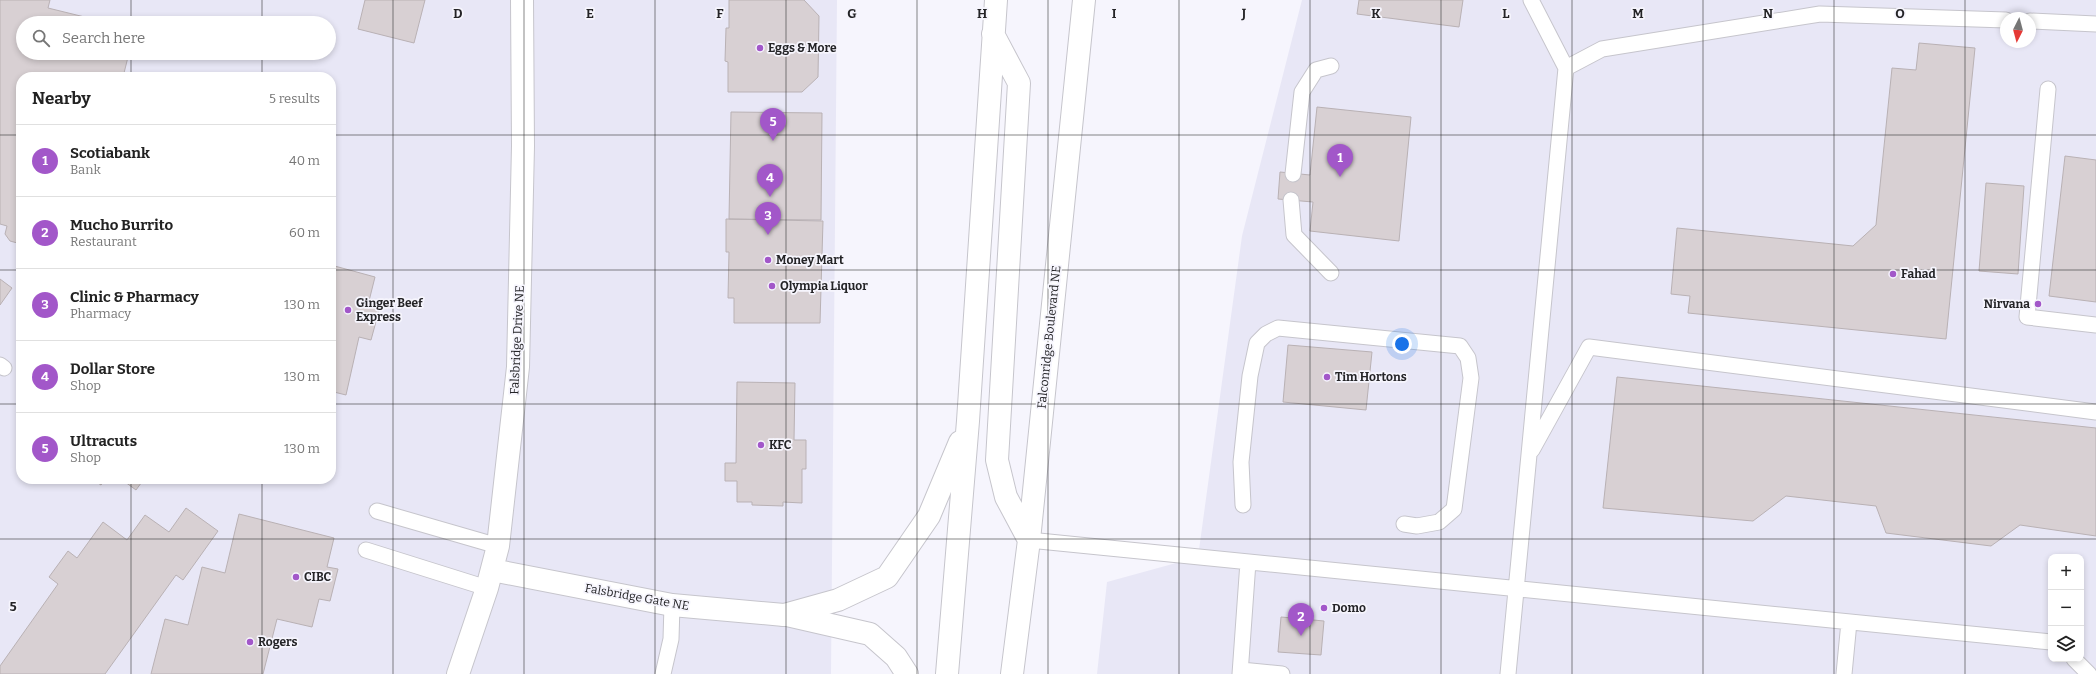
<!DOCTYPE html>
<html lang="en">
<head>
<meta charset="utf-8">
<style>
	:root { --surface:#fff; --page:#f2f2f2; --text:#222; --muted:#767676; --line:#e0e0e0; --accent:#a257c9 }
	body { margin:0; font-family:Bitter,serif; background:var(--page); color:var(--text) }
	.controls { position:absolute; right:12px; bottom:12px; display:grid; overflow:hidden; border-radius:8px; box-shadow:0 2px 6px #0003 }
	.controls button { width:36px; height:36px; display:grid; place-items:center; padding:0; border:0; border-bottom:1px solid var(--line); background:var(--surface); color:var(--text); font:20px sans-serif }
	.compass { position:absolute; left:2000px; top:12px; width:36px; height:36px; border-radius:50%; background:var(--surface); box-shadow:0 2px 6px #0003; rotate:186deg }
	.you { position:absolute; left:1402px; top:344px; width:14px; height:14px; margin:-10px; border:3px solid #fff; border-radius:50%; background:#1a73e8; box-shadow:0 0 0 6px #1a73e833 }
	.badge { display:grid; place-items:center; width:26px; height:26px; border-radius:50%; background:var(--accent); color:#fff; font-size:13px; font-weight:700 }
	.pin { position:absolute; translate:-50% -33px; filter:drop-shadow(0 1px 2px #0008) }
	.pin::after { content:''; position:absolute; top:21px; width:14px; height:12px; background:inherit; clip-path:polygon(0 0,100% 0,50% 100%) }
	.list { margin:0; padding:0; list-style:none }
	h2 { display:flex; justify-content:space-between; align-items:center; height:52px; margin:0; padding:0 16px; font-size:17px }
	h2 small { font-size:13px; font-weight:400; color:var(--muted) }
	.list li { display:grid; grid-template-columns:26px 1fr auto; gap:12px; align-items:center; box-sizing:border-box; height:72px; padding:0 16px; border-top:1px solid var(--line) }
	.list b { display:block; font-size:15px; white-space:nowrap }
	.list p { margin:0; font-size:13px; white-space:nowrap; color:var(--muted) }
	.list em { font-size:13px; font-style:normal; color:var(--muted) }
	.icon { flex:none; width:22px; height:22px; fill:none; stroke:currentColor; stroke-width:2; stroke-linecap:round; stroke-linejoin:round }
	.map { position:relative; flex:none; width:2096px; height:674px; overflow:hidden }
	.search { position:absolute; background:var(--surface); box-shadow:0 2px 6px #0003; left:16px; top:16px; width:320px; height:44px; display:flex; align-items:center; gap:10px; box-sizing:border-box; padding:0 14px; border-radius:22px; color:var(--muted); font-size:15px }
	.panel { position:absolute; background:var(--surface); box-shadow:0 2px 6px #0003; left:16px; top:72px; width:320px; height:412px; border-radius:16px }
	.map>svg:first-child { display:block }
</style>
</head>
<body>
<div class="map">
<svg width="2096" height="674" viewBox="0 0 2096 674">
	<rect width="100%" height="100%" fill="#f6f5fd"/>
	<!-- built -->
	<path fill="#e8e7f6" fill-rule="evenodd" d="M0,0H837L831,674H0ZM23,23H329V53H23ZM21,77H331V479H21Z
		M1302,0H2096V674H1097L1107,582L1198,557L1242,236ZM2006,18H2030V42H2006ZM2051,557H2081V659H2051Z"/>
	<!-- building -->
	<path fill="#d8d0d3" stroke="#b9b1b4" d="M0,0H50L48,8L109,23H23V53H129L123,77H21V244L10,241L5,234L7,226L0,224Z
		M365,0H425L414,43L358,29Z
		M729,0H804L819,16L818,77L802,92H728V62L725,61L726,28H729Z
		M1359,0H1463L1459,27L1357,14Z
		M1919,43L1975,48L1946,339L1688,313L1690,296L1671,294L1677,228L1853,246L1876,225L1892,68L1916,70Z
		M1317,107L1411,117L1399,241L1310,231L1313,202L1278,199L1280,172L1310,175Z
		M731,112L822,113L821,220L729,219Z
		M2065,156L2096,160V302L2049,296Z
		M1986,183L2024,186L2018,274L1979,271Z
		M726,219L823,221L820,323H734V298H728L729,252H726Z
		M331,265L375,277L368,305L380,307L371,340L359,337L346,395L334,392L331,404Z
		M0,279L12,288L0,305Z
		M1288,345L1372,352L1366,410L1283,402Z
		M1617,377L2096,428V536L2020,525L1991,546L1886,533L1876,506L1786,496L1753,521L1603,508Z
		M737,382L795,383L794,440H806V469H802V503L783,502V506L752,505V502H737V481H725V463H736Z
		M92,479H105L101,485Z
		M121,479H144L136,490Z
		M186,508L218,531L183,580L176,575L105,674H0V666L58,584L49,577L68,551L77,558L103,522L127,540L145,515L169,532Z
		M239,514L334,538L327,567L338,569L330,601L319,599L312,627L277,619L263,674H151L165,619L188,625L202,567L225,573Z
		M1281,617L1324,621L1321,655L1278,652Z"/>
	<g fill="none" stroke-linecap="round" stroke-linejoin="round">
		<!-- lane casing -->
		<g stroke="#c6c5cc" stroke-width="17">
			<path id="lane" d="M1531,0L1566,68
				M2030,21L2096,24
				M2048,89L2027,317L2096,325
				M1293,174L1302,92L1316,70L1331,66
				M1291,200L1294,235L1331,273
				M0,365L4,368
				M1532,450L1589,347L2096,412
				M1243,505L1241,462L1250,376L1257,343L1266,334L1278,328L1460,346L1468,358L1471,378L1454,509L1439,522L1417,526L1404,524
				M377,511L498,546
				M1029,540L2051,642
				M366,550L487,588
				M2074,659L2089,674
				M1241,670L1282,674
				M663,674L671,639L672,605
				M1240,674L1248,562
				M1508,674L1566,68L1602,49L1820,14L2006,20
				M1844,674L1849,622"/>
		</g>
		<!-- street casing -->
		<g stroke="#c6c5cc" stroke-width="24">
			<path id="street" d="M492,570L672,605L784,615
				M458,674L487,588L498,546L518,367L523,146L522,0"/>
		</g>
		<!-- secondary casing -->
		<g stroke="#c6c5cc" stroke-width="24">
			<path id="secondary" d="M993,34L1019,83L997,460L1006,497L1029,540
				M784,615L838,600L887,577L929,516L960,442
				M787,615L870,634L896,657L907,674
				M947,674L968,421L996,0
				M1012,674L1029,540L1084,0"/>
		</g>
		<!-- lane -->
		<use href="#lane" stroke="#fff" stroke-width="15"/>
		<!-- street -->
		<use href="#street" stroke="#fff" stroke-width="22"/>
		<!-- secondary -->
		<use href="#secondary" stroke="#fff" stroke-width="22"/>
	</g>
	<!-- grid -->
	<path fill="none" stroke="#242427" stroke-width="1" stroke-opacity="0.55" d="M131,0V23M262,0V23M393,0V674M524,0V674M655,0V674M786,0V674M917,0V674M1048,0V674M1179,0V674M1310,0V674M1441,0V674M1572,0V674M1703,0V674M1834,0V674M1965,0V674M131,53V77M262,53V77M0,135H21M331,135H2096M0,270H21M331,270H2096M0,404H21M331,404H2096M131,479V674M262,479V674M0,539H2096"/>
	<!-- markers -->
	<g fill="#a257c9" stroke="#f6f5fd" stroke-width="1.5">
		<circle cx="760" cy="48" r="4"/>
		<circle cx="768" cy="260" r="4"/>
		<circle cx="1893" cy="274" r="4"/>
		<circle cx="772" cy="286" r="4"/>
		<circle cx="2038" cy="304" r="4"/>
		<circle cx="348" cy="310" r="4"/>
		<circle cx="1327" cy="377" r="4"/>
		<circle cx="761" cy="445" r="4"/>
		<circle cx="296" cy="577" r="4"/>
		<circle cx="1324" cy="608" r="4"/>
		<circle cx="250" cy="642" r="4"/>
	</g>
	<g text-anchor="middle" dominant-baseline="central" stroke-width="3.5" stroke-linejoin="round" paint-order="stroke">
		<!-- poi labels -->
		<g font-size="12" font-weight="bold" fill="#242427" stroke="#f6f5fd" text-anchor="start">
			<text x="768" y="48">Eggs &amp; More</text>
			<text x="776" y="260">Money Mart</text>
			<text x="1901" y="274">Fahad</text>
			<text x="780" y="286">Olympia Liquor</text>
			<text x="356" y="303">Ginger Beef<tspan x="356" dy="14">Express</tspan></text>
			<text x="2030" y="304" text-anchor="end">Nirvana</text>
			<text x="1335" y="377">Tim Hortons</text>
			<text x="769" y="445">KFC</text>
			<text x="304" y="577">CIBC</text>
			<text x="1332" y="608">Domo</text>
			<text x="258" y="642">Rogers</text>
		</g>
		<!-- street labels -->
		<g font-size="12" fill="#242427" stroke="#f6f5fd">
			<text transform="translate(1049 337) rotate(-84)">Falconridge Boulevard NE</text>
			<text transform="translate(517 340) rotate(-87)">Falsbridge Drive NE</text>
			<text transform="translate(637 597) rotate(10)">Falsbridge Gate NE</text>
		</g>
	</g>
	<g font-size="13" text-anchor="middle" font-weight="bold" fill="#242427" stroke="#f6f5fd" stroke-width="3.5" stroke-linejoin="round" paint-order="stroke">
		<text x="458" y="18">D</text>
		<text x="590" y="18">E</text>
		<text x="720" y="18">F</text>
		<text x="852" y="18">G</text>
		<text x="982" y="18">H</text>
		<text x="1114" y="18">I</text>
		<text x="1244" y="18">J</text>
		<text x="1376" y="18">K</text>
		<text x="1506" y="18">L</text>
		<text x="1638" y="18">M</text>
		<text x="1768" y="18">N</text>
		<text x="1900" y="18">O</text>
		<text x="13" y="611">5</text>
	</g>
</svg>
<div class="controls">
<button>+</button>
<button>−</button>
<button><svg class="icon" aria-label="layers" viewBox="0 0 24 24"><path d="M12 4l9 5-9 5-9-5zM3 14l9 5 9-5"/></svg></button>
</div>
<svg class="compass" viewBox="-18 -18 36 36"><path d="M0-13l5 13h-10z" fill="#e53935"/><path d="M0 13l5-13h-10z" fill="#767676"/></svg>
<div class="you"></div>
<div class="pin badge" style="left:1340px;top:177px">1</div>
<div class="pin badge" style="left:1301px;top:636px">2</div>
<div class="pin badge" style="left:768px;top:235px">3</div>
<div class="pin badge" style="left:770px;top:197px">4</div>
<div class="pin badge" style="left:773px;top:141px">5</div>
<div class="search"><svg class="icon" aria-label="search" viewBox="0 0 24 24"><circle cx="10" cy="10" r="6"/><path d="M15 15l6 6"/></svg>Search here</div>
<section class="panel">
<h2>Nearby<small>5 results</small></h2>
<ul class="list">
<li><span class="badge">1</span><div><b>Scotiabank</b><p>Bank</p></div><em>40 m</em></li>
<li><span class="badge">2</span><div><b>Mucho Burrito</b><p>Restaurant</p></div><em>60 m</em></li>
<li><span class="badge">3</span><div><b>Clinic &amp; Pharmacy</b><p>Pharmacy</p></div><em>130 m</em></li>
<li><span class="badge">4</span><div><b>Dollar Store</b><p>Shop</p></div><em>130 m</em></li>
<li><span class="badge">5</span><div><b>Ultracuts</b><p>Shop</p></div><em>130 m</em></li>
</ul>
</section>
</div>
</body>
</html>
